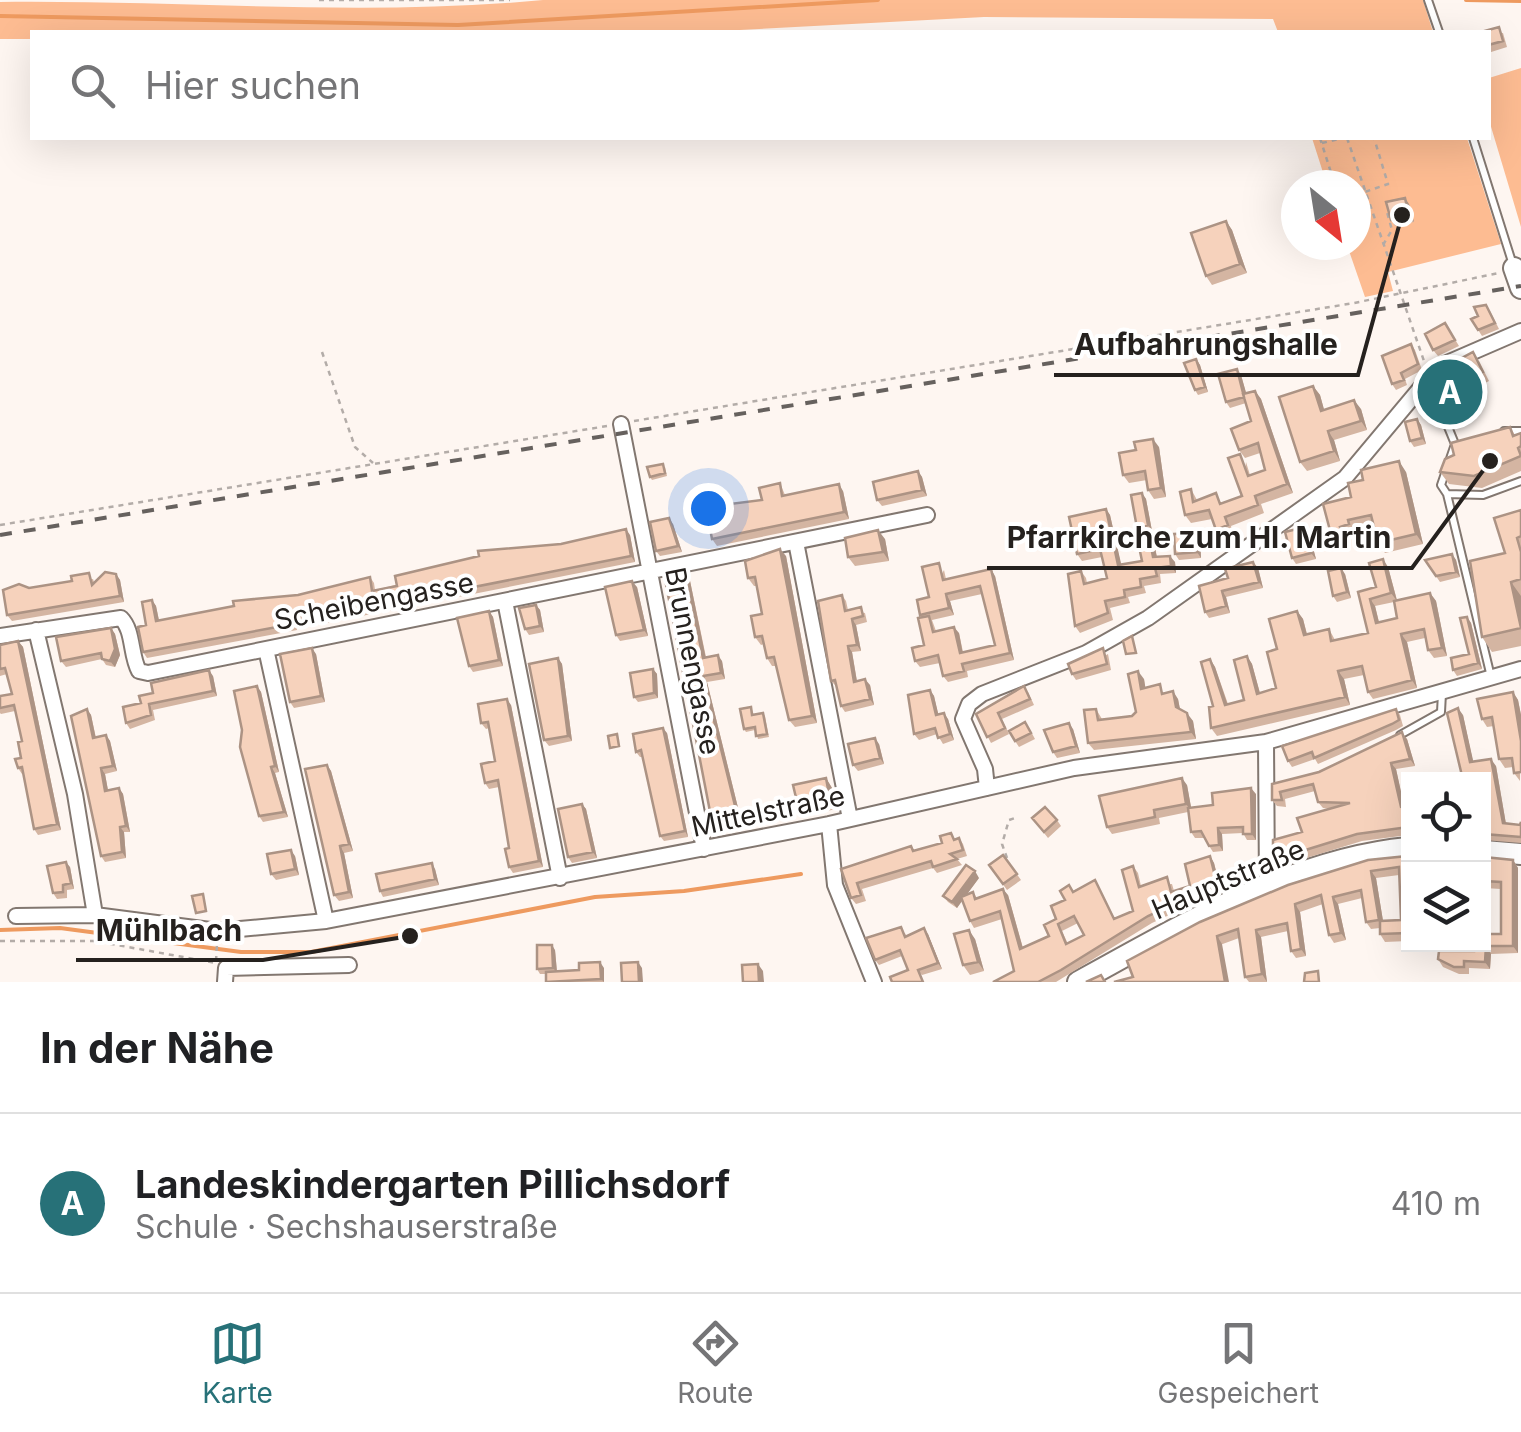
<!DOCTYPE html>
<html lang="de">
<head>
<meta charset="utf-8">
<style>
	:root { --surface:#fff; --page:#f2f2f2; --text:#202124; --muted:#757577; --line:#e0e0e0; --accent:#277178 }
	body { margin:0; font-family:Inter,sans-serif; background:var(--page); color:var(--text) }
	.controls { position:absolute; right:30px; bottom:30px; display:grid; overflow:hidden; border-radius:0px; box-shadow:0 10px 40px #0002 }
	.controls button { width:90px; height:90px; display:grid; place-items:center; padding:0; border:0; border-bottom:2px solid var(--line); background:var(--surface); color:var(--text); font:50px sans-serif }
	.compass { position:absolute; left:1281px; top:170px; width:90px; height:90px; border-radius:50%; background:var(--surface); box-shadow:0 10px 40px #0002; rotate:150deg }
	.you { position:absolute; left:708px; top:508px; width:35px; height:35px; margin:-25px; border:8px solid #fff; border-radius:50%; background:#1a73e8; box-shadow:0 0 0 15px #1a73e833 }
	.badge { display:grid; place-items:center; width:65px; height:65px; border-radius:50%; background:var(--accent); color:#fff; font-size:32px; font-weight:700 }
	.pin { position:absolute; translate:-50% -50%; border:5px solid #fff; box-shadow:0 2px 10px #0006 }
	.list { margin:0; padding:0; list-style:none }
	h2 { display:flex; justify-content:space-between; align-items:center; height:130px; margin:0; padding:0 40px; font-size:42px }
	h2 small { font-size:32px; font-weight:400; color:var(--muted) }
	.list li { display:grid; grid-template-columns:65px 1fr auto; gap:30px; align-items:center; box-sizing:border-box; height:180px; padding:0 40px; border-top:2px solid var(--line) }
	.list b { display:block; font-size:38px; white-space:nowrap }
	.list p { margin:0; font-size:32px; white-space:nowrap; color:var(--muted) }
	.list em { font-size:32px; font-style:normal; color:var(--muted) }
	.icon { flex:none; width:55px; height:55px; fill:none; stroke:currentColor; stroke-width:2; stroke-linecap:round; stroke-linejoin:round }
	.map { position:relative; flex:none; width:1521px; height:982px; overflow:hidden }
	.search { position:absolute; background:var(--surface); box-shadow:0 10px 40px #0002; left:30px; right:30px; top:30px; height:110px; display:flex; align-items:center; gap:25px; box-sizing:border-box; padding:0 35px; border-radius:0px; color:var(--muted); font-size:38px }
	.sheet { height:310px; background:var(--surface) }
	nav { display:flex; justify-content:space-around; align-items:center; box-sizing:border-box; height:140px; border-top:2px solid var(--line); background:var(--surface); font-size:28px; color:var(--muted) }
	nav a { display:grid; justify-items:center; gap:5px }
	nav .on { color:var(--accent) }
	.map>svg:first-child { display:block }
</style>
</head>
<body>
<div class="map">
<svg width="1521" height="982" viewBox="0 0 1521 982">
	<rect width="100%" height="100%" fill="#fef6f1"/>
	<!-- green -->
	<path fill="#fdbc92" d="M543,0H1423L1433,32H1278L1273,19L984,17L701,32H32V39H0V2C181,0 363,17 543,0Z
		M1521,68V227L1489,120V78Z
		M1312,138H1467L1501,244L1388,272L1393,291L1365,297L1347,245H1356V185H1327Z"/>
	<g fill="none" stroke-linecap="round" stroke-linejoin="round">
		<!-- stream -->
		<path stroke="#ee9a5f" stroke-width="4" d="M1466,0L1521,1
			M0,16L458,25L878,0
			M0,930L60,928L241,952H311L595,897L684,891L801,874"/>
		<!-- lane casing -->
		<g stroke="#827770" stroke-width="10">
			<path id="lane" d="M1428,0L1439,32
				M1473,138L1513,265
				M1444,417L1455,444L1441,485L1447,494L1491,677
				M1504,431H1521
				M1447,494L1483,495L1521,481
				M1400,735L1441,712L1442,693"/>
		</g>
		<!-- street casing -->
		<g stroke="#827770" stroke-width="18">
			<path id="street" d="M1425,381L1443,415
				M621,424L704,849
				M796,542L850,819
				M505,601L560,878
				M36,630L75,794L95,915
				M0,636L121,618C134,631 130,655 139,671L148,673L927,515
				M266,649L326,921
				M1266,742L1267,888
				M987,788L985,769L963,719L969,704L982,694L1086,653L1148,618L1345,478L1438,367L1521,331
				M829,824L835,885L874,982
				M16,916L95,915L218,931L326,921L829,824L1074,768L1266,742L1521,669
				M225,982L226,968L349,965"/>
		</g>
		<!-- secondary casing -->
		<g stroke="#827770" stroke-width="24">
			<path id="secondary" d="M1514,268L1521,288
				M1484,851L1521,854
				M1078,982C1179,927 1291,859 1408,848"/>
		</g>
		<!-- path -->
		<path stroke="#b3aca8" stroke-width="2.5" stroke-dasharray="5 5" stroke-linecap="butt" d="M319,0H510
			M1320,138L1335,185
			M1347,138L1425,364
			M1322,143L1343,138
			M1356,195L1388,184L1374,138
			M1383,245L1392,230L1387,212
			M322,352L355,447L373,463
			M634,421L1354,303L1499,273
			M0,525L607,426
			M1007,858L1002,844L1009,820L1015,818
			M0,941H95L216,963
			M216,961L217,944"/>
		<!-- lane -->
		<use href="#lane" stroke="#fff" stroke-width="6"/>
		<!-- street -->
		<use href="#street" stroke="#fff" stroke-width="14"/>
		<!-- secondary -->
		<use href="#secondary" stroke="#fff" stroke-width="20"/>
		<!-- rail -->
		<path stroke="#66615e" stroke-width="4" stroke-dasharray="12 12" stroke-linecap="butt" d="M0,535L1521,286"/>
	</g>
	<!-- wall -->
	<path fill="#d4b5a2" fill-rule="evenodd" d="M1488,32L1503,33L1507,47L1488,53Z
		M1409,204L1414,222L1395,226L1391,220Z
		M1226,221L1232,230L1247,273L1212,285L1206,276Z
		M1490,311L1499,329L1482,336L1471,319Z
		M1445,323L1459,346L1438,356L1433,350Z
		M1411,344L1415,350L1422,370L1405,379L1407,385L1396,390L1392,384Z
		M1196,359L1200,365L1208,392L1198,395L1195,390Z
		M1479,361L1489,381L1461,395L1465,411L1456,416L1432,374Z
		M1241,375L1246,393L1255,391L1261,399L1293,493L1261,504L1264,513L1231,526L1233,534L1222,538L1216,530L1212,519L1191,523L1185,515L1191,489L1197,500L1223,503L1242,496L1246,462L1250,475L1265,470L1260,453L1245,458L1239,450L1251,421L1246,403L1230,408L1226,402Z
		M1313,386L1320,395L1324,410L1361,409L1367,430L1334,440L1340,461L1307,471L1300,462Z
		M1417,419L1421,425L1426,444L1414,447L1410,441Z
		M1510,427L1515,435L1521,433V471L1482,488L1449,484L1440,472Z
		M1159,447L1166,497L1154,499L1148,490L1147,480L1129,483L1123,475Z
		M665,467L667,476L652,480L650,477Z
		M918,471L922,477L927,496L882,506L877,500Z
		M1406,472L1423,544L1385,553L1378,543L1374,526L1355,530L1356,535L1348,537L1350,546L1339,549L1332,538L1351,497Z
		M780,483L785,495L843,491L849,519L717,546L712,539L762,500Z
		M1142,493L1146,499L1152,531L1141,534L1137,528Z
		M1106,509L1110,515L1121,565L1142,561L1154,542L1157,557L1175,562L1176,573L1160,574L1161,583L1144,586L1146,593L1128,597L1130,603L1110,608L1113,620L1080,633L1075,626L1081,571L1086,578L1087,583L1107,578L1102,557L1082,561L1077,554Z
		M1521,510V646L1492,652L1482,637L1505,553Z
		M673,524L682,552L660,556L656,551Z
		M1305,527L1309,533L1316,559L1296,564L1292,558Z
		M1196,533L1200,539L1201,558L1179,560L1175,554Z
		M630,535L635,562L326,623L323,618L296,622L297,630L147,658L143,652L152,600L156,606L159,620L298,595L370,577L374,583L375,590L561,544Z
		M885,539L889,561L855,566L848,557Z
		M1452,554L1456,560L1460,577L1440,582L1425,560Z
		M786,556L817,723L795,727L789,720L776,666H772L767,658L764,644L761,645L755,637L762,614L756,586H754L748,578Z
		M1253,562L1258,568L1263,588L1226,597L1230,613L1209,618L1205,612L1228,578Z
		M1388,567L1397,600L1430,593L1436,601L1447,656L1434,658L1428,650L1425,638L1407,642L1417,688L1373,699L1368,692L1364,675L1344,679L1350,705L1217,736L1211,728L1213,706L1210,659L1215,667L1228,704L1244,700L1247,656L1252,664L1260,693L1276,688L1277,649L1297,611L1303,619L1307,634L1329,629L1335,640L1368,633L1358,592L1376,587ZM1394,602L1397,618L1379,622L1375,606Z
		M944,570L946,579L995,576L1014,660L967,671L968,677L948,682L943,676L940,663L920,667L915,661L924,645L922,617L920,615ZM982,594L995,645L963,652L959,633L936,631L932,620L954,615L950,601Z
		M685,571L689,576L706,657L722,661L725,679L707,682L743,828L717,833L713,827Z
		M116,574L120,580L124,602L12,621L7,615L29,588L93,579L94,582Z
		M1345,574L1351,598L1337,602L1333,596Z
		M637,587L648,636L620,641L616,635Z
		M842,595L846,601L848,610L865,613L867,622L856,625L861,651L852,652L857,681L870,685L874,705L845,712L841,706L836,686L831,681Z
		M536,605L540,610L544,632L529,635L525,629Z
		M489,611L493,617L503,666L473,672L469,666Z
		M1467,617L1471,623L1482,669L1457,676L1453,670L1469,654Z
		M111,628L115,634L120,655L115,667L106,665L102,659L66,667L61,661Z
		M18,641L23,647L61,830L38,835L34,829L23,774H22L18,768L21,758L22,741L15,711L1,714L0,713V696L12,694L7,674L0,676V645Z
		M316,654L325,702L294,708L290,702Z
		M1108,654L1111,670L1076,680L1072,674Z
		M558,658L562,664L572,741L549,746L544,740Z
		M653,669L657,674L658,698L638,702L634,697Z
		M213,676L217,696L153,710L155,720L130,729L126,723L141,703L153,693Z
		M1144,679L1145,688L1166,693L1178,699L1180,709L1193,721L1196,739L1094,750L1088,743L1096,709L1102,719L1132,716L1136,712Z
		M257,686L261,692L279,772L275,773L288,817L263,822L259,816Z
		M930,690L934,696L938,714L948,719L954,740L943,744L937,734L919,740L914,734Z
		M1028,692L1034,705L1002,719L1009,734L991,743L976,714Z
		M1513,692L1518,700L1521,715L1520,781L1514,773L1513,767L1505,768L1499,759L1494,726L1487,727L1482,719Z
		M511,705L543,867L513,873L509,867V848L499,787L489,789L485,783L495,761L489,728L486,729L481,723Z
		M751,707L754,715L763,713L765,716L769,737L758,739L755,730L746,732L744,729Z
		M87,709L91,715L96,738L106,735L110,741L117,771L105,774L108,790L119,788L123,794L130,832H124L126,858L105,862L101,856Z
		M1396,709L1400,715L1403,726L1396,730L1318,764L1315,759L1292,767L1288,761Z
		M1463,715L1473,762L1496,766L1506,824L1520,825L1521,822V843L1484,840V780H1463Z
		M1029,728L1035,739L1019,747L1015,741Z
		M1073,729L1080,753L1057,758L1053,752Z
		M667,733L688,837L664,841L660,836L643,757H640L636,752Z
		M1407,739L1415,766L1396,769L1404,807L1408,808V835L1362,841L1277,867L1273,860L1302,832L1330,809L1323,808L1318,802L1315,791L1285,799L1286,807L1277,806L1272,800V784L1319,772Z
		M879,744L884,764L858,771L853,765Z
		M327,765L331,771L353,851L344,853L353,898L339,901L334,895Z
		M826,778L832,788L836,809L804,816L798,806Z
		M1187,785L1191,808L1213,805L1256,794V840H1247L1243,833L1222,834L1223,851L1213,852L1204,838H1195L1191,832L1188,812L1159,818L1160,824L1112,834L1107,827Z
		M582,804L586,809L597,858L572,863L568,857Z
		M1032,818L1057,820L1061,826L1048,838Z
		M959,838L963,844L967,856L957,859L962,865L937,873L933,868L862,889L866,901L856,904L851,898L841,869L911,846L914,850Z
		M1003,855L1021,880L1007,890L989,865Z
		M295,856L299,875L276,880L271,874Z
		M1210,856L1214,863L1221,891L1152,923L1056,982H993L1014,971L1002,919L974,928L970,921L962,900L957,908L948,902L943,896L979,878L966,895L973,892L977,898L1008,895L1023,948L1049,936L1065,900L1073,891L1095,880L1115,919L1133,911V866L1138,873L1141,886L1172,884L1174,891L1190,886ZM1078,923L1084,935L1068,944L1062,931Z
		M1408,856V941L1385,942L1380,934V928L1371,929L1366,922L1362,898L1338,904L1346,940L1334,943L1329,935L1323,904L1300,912L1306,956L1296,958L1291,951L1288,931L1261,937L1267,982H1249L1245,977L1239,938L1133,977L1127,961ZM1399,875L1401,920L1383,921L1376,878Z
		M1484,857L1513,860L1518,868V953L1491,954L1490,969L1469,968V974H1459L1443,967L1438,959L1474,951L1501,934V889L1484,888Z
		M70,867L74,889L67,890V898L57,899L53,893Z
		M435,869L439,885L383,897L380,891Z
		M905,933L906,936L928,934L942,969L922,975L902,956L879,965L875,960Z
		M975,939L984,971L970,975L963,965Z
		M1427,944H1459V950H1430Z
		M555,950L557,971L604,968V982H546V974H540L537,969Z"/>
	<!-- shaded-wall -->
	<path fill="#ac9384" d="M1405,198L1409,204L1414,222L1409,216Z
		M1226,221L1232,230L1247,273L1240,264Z
		M1196,359L1200,365L1208,392L1205,387Z
		M1237,369L1241,375L1249,403L1245,396Z
		M1313,386L1320,395L1327,420L1321,411Z
		M1455,386L1461,395L1465,411L1459,402Z
		M1255,391L1261,399L1293,493L1287,484Z
		M1354,400L1361,409L1367,430L1361,421Z
		M1417,419L1421,425L1426,444L1422,438Z
		M1328,431L1334,440L1340,461L1334,451Z
		M1153,439L1159,447L1166,497L1161,488Z
		M1399,461L1406,472L1423,544L1416,534Z
		M918,471L922,477L927,496L922,490Z
		M839,484L843,491L849,519L844,512Z
		M1142,493L1146,499L1152,531L1148,525Z
		M1106,509L1110,515L1123,572L1118,565Z
		M669,518L673,524L682,552L678,546Z
		M1305,527L1309,533L1316,559L1311,553Z
		M1340,527L1348,537L1350,546L1343,535Z
		M626,529L630,535L635,562L631,556Z
		M878,530L885,539L889,561L883,552Z
		M1196,533L1200,539L1201,558L1197,552Z
		M1149,536L1154,542L1158,564L1153,557Z
		M780,549L786,556L817,723L812,716Z
		M1452,554L1456,560L1460,577L1456,572Z
		M1170,556L1175,562L1176,573L1171,566Z
		M1383,559L1388,567L1397,601L1391,593Z
		M1253,562L1258,568L1263,588L1259,582Z
		M1341,568L1345,574L1351,598L1347,592Z
		M991,569L995,576L1014,660L1010,653Z
		M685,571L689,576L707,664L703,658Z
		M116,574L120,580L124,602L120,596Z
		M632,581L637,587L648,636L644,630Z
		M1511,582L1521,596V626Z
		M1222,591L1226,597L1230,613L1226,606Z
		M1430,593L1436,601L1447,656L1442,648Z
		M946,594L950,601L954,615L949,608Z
		M1370,599L1375,606L1381,631L1376,623Z
		M152,600L156,606L160,626L156,621Z
		M536,605L540,610L544,632L540,626Z
		M489,611L493,617L503,666L499,660Z
		M1297,611L1303,619L1309,643L1304,635Z
		M1467,617L1471,623L1482,669L1478,663Z
		M852,619L856,625L861,651L857,645Z
		M954,627L959,633L964,660L960,653Z
		M111,628L115,634L120,655L115,667L110,661Z
		M1401,634L1407,642L1417,688L1412,680Z
		M18,641L23,647L61,830L57,824Z
		M848,646L852,652L858,688L854,682Z
		M312,648L316,654L325,702L321,696Z
		M718,655L722,661L725,679L721,673Z
		M1247,656L1252,664L1262,701L1257,694Z
		M558,658L562,664L572,741L568,736Z
		M1210,659L1215,667L1230,712L1225,705Z
		M653,669L657,674L658,698L654,693Z
		M209,670L213,676L217,696L213,691Z
		M1138,671L1144,679L1147,697L1141,689Z
		M1338,671L1344,679L1350,705L1345,697Z
		M703,676L707,682L743,828L739,822Z
		M865,679L870,685L874,705L870,699Z
		M257,686L261,692L279,772L275,766Z
		M930,690L934,696L940,721L936,715Z
		M1173,691L1178,699L1181,715L1176,707Z
		M1513,692L1518,700L1521,715V741Z
		M507,699L511,705L543,867L539,861Z
		M1458,708L1463,715L1475,769L1470,762Z
		M87,709L91,715L97,744L93,738Z
		M944,713L948,719L954,740L950,734Z
		M1187,713L1193,721L1196,739L1191,732Z
		M1069,723L1073,729L1080,753L1076,746Z
		M663,728L667,733L688,837L685,831Z
		M1402,732L1407,739L1415,766L1410,759Z
		M106,735L110,741L117,771L113,766Z
		M875,738L879,744L884,764L880,758Z
		M1491,759L1496,766L1507,830L1503,823Z
		M1391,763L1396,769L1406,814L1401,807Z
		M327,765L331,771L353,851L349,844Z
		M271,767L275,773L288,817L284,812Z
		M101,768L105,774L109,796L105,791Z
		M826,778L832,788L836,809L830,800Z
		M1182,778L1187,785L1192,812L1186,804Z
		M119,788L123,794L130,832L126,826Z
		M1251,788L1256,794V840L1252,834Z
		M582,804L586,809L597,858L593,852Z
		M120,827L124,832L126,858L122,852Z
		M1218,828L1222,834L1223,851L1219,845Z
		M340,846L344,853L353,898L349,892Z
		M291,850L295,856L299,875L295,869Z
		M1210,856L1214,863L1221,891L1217,884Z
		M1513,860L1518,868V953L1513,946Z
		M66,862L70,867L74,889L71,883Z
		M432,863L435,869L439,885L435,879Z
		M975,871L979,878L957,908L952,902Z
		M1371,871L1376,878L1384,927L1379,920Z
		M1003,889L1008,895L1025,956L1020,949Z
		M1333,897L1338,904L1346,940L1341,933Z
		M1295,904L1300,912L1306,956L1301,949Z
		M924,928L928,934L942,969L938,963Z
		M969,930L975,939L984,971L978,962Z
		M1256,930L1261,937L1267,982L1262,974Z
		M1217,936L1222,944L1229,982H1225Z
		M552,945L555,950L557,973L553,968Z
		M1486,946L1491,954L1490,969L1485,962Z
		M600,962L604,968V982L601,979Z
		M638,962L642,968L643,982H639Z
		M758,964L763,971L764,982H759Z"/>
	<!-- building -->
	<path fill="#f6d2bc" stroke="#ac9384" stroke-width="2.5" fill-rule="evenodd" d="M1499,27L1503,41L1488,45V32H1481Z
		M1405,198L1409,216L1391,220L1386,202Z
		M1226,221L1240,264L1206,276L1191,233Z
		M1486,305L1495,323L1478,330L1471,319L1478,316L1474,307Z
		M1445,323L1455,340L1433,350L1425,334Z
		M1411,344L1418,364L1401,373L1404,380L1392,384L1382,356Z
		M1473,352L1483,372L1455,386L1459,402L1449,407L1432,374Z
		M1196,359L1205,387L1195,390L1184,363Z
		M1237,369L1244,397L1226,402L1218,374Z
		M1313,386L1321,411L1354,400L1361,421L1328,431L1334,451L1300,462L1279,397Z
		M1255,391L1287,484L1255,496L1258,505L1225,517L1228,525L1216,530L1209,510L1185,515L1180,492L1191,489L1193,502L1216,493L1220,504L1242,496L1228,458L1240,454L1248,476L1265,470L1258,443L1239,450L1231,429L1251,421L1243,394Z
		M1417,419L1422,438L1410,441L1405,422Z
		M1510,427L1513,436L1521,433V446L1518,448L1521,456L1474,476L1440,472L1445,459L1454,455L1451,443Z
		M1153,439L1161,488L1148,490L1145,471L1123,475L1119,453L1136,450L1134,442Z
		M1399,461L1416,534L1378,543L1371,515L1348,520L1349,524L1340,527L1343,535L1332,538L1323,504L1351,497L1348,483L1363,480L1361,470Z
		M663,464L665,473L650,477L647,467Z
		M918,471L922,490L877,500L873,482Z
		M780,483L782,496L839,484L844,512L712,539L706,507L762,500L759,488Z
		M1142,493L1148,525L1137,528L1131,495Z
		M1106,509L1118,565L1142,561L1137,537L1149,536L1153,557L1170,556L1171,566L1155,568L1157,576L1140,579L1141,587L1124,590L1125,597L1105,601L1108,613L1075,626L1068,574L1081,571L1084,584L1107,578L1100,549L1077,554L1069,517Z
		M1521,510V536L1517,538L1521,552V579L1511,582L1521,628L1482,637L1470,561L1505,553L1494,518Z
		M669,518L678,546L656,551L650,522Z
		M1305,527L1311,553L1292,558L1285,532Z
		M626,529L631,556L322,617L321,612L292,616L293,624L143,652L138,627L146,625L142,602L152,600L156,621L234,606L233,601L298,595L370,577L372,591L397,586L395,576L479,556L478,551L561,544Z
		M878,530L883,552L848,557L845,538Z
		M1196,533L1197,552L1175,554L1174,534Z
		M780,549L812,716L789,720L774,657L767,658L762,636L755,637L751,616L762,614L755,577L748,578L745,561Z
		M1452,554L1456,572L1436,576L1425,560Z
		M1383,559L1391,593L1370,599L1376,623L1397,618L1394,601L1430,593L1442,648L1428,650L1424,629L1401,634L1412,680L1368,692L1362,666L1338,671L1345,697L1211,728L1209,707L1213,706L1201,662L1210,659L1225,705L1244,700L1234,660L1247,656L1257,694L1276,688L1267,652L1277,649L1269,619L1297,611L1304,635L1329,629L1331,641L1368,633L1358,592L1376,587L1369,563Z
		M1253,562L1259,582L1222,591L1226,606L1205,612L1199,586L1228,578L1225,569Z
		M939,563L943,580L991,569L1010,653L962,664L964,671L943,676L938,655L915,661L912,648L924,645L918,618L929,616L933,632L954,627L960,653L995,645L980,586L946,594L949,608L920,615L917,600L929,597L922,567Z
		M1341,568L1347,592L1333,596L1328,571Z
		M685,571L703,658L718,655L721,673L703,676L739,822L713,827L664,574Z
		M105,572L116,574L120,596L7,615L3,590L19,584L29,588L72,581L71,576L89,573L92,585Z
		M632,581L644,630L616,635L605,587Z
		M842,595L845,611L861,607L863,616L852,619L857,645L848,646L854,682L865,679L870,699L841,706L835,680L831,681L818,601Z
		M536,605L540,626L525,629L519,608Z
		M489,611L499,660L469,666L457,618Z
		M1467,617L1478,663L1453,670L1451,658L1469,654L1460,618Z
		M111,628L115,649L110,661L102,659L101,653L61,661L56,637Z
		M1132,636L1136,653L1126,654L1123,641Z
		M18,641L57,824L34,829L22,767L18,768L15,759L21,758L18,742L22,741L14,705L0,708V696L12,694L5,668L0,669V645Z
		M312,648L321,696L290,702L280,654Z
		M1103,648L1107,664L1072,674L1068,664Z
		M558,658L568,736L544,740L529,664Z
		M653,669L654,693L634,697L630,673Z
		M209,670L213,691L149,704L151,715L126,723L123,707L141,703L139,696L153,693L151,683Z
		M1138,671L1141,689L1160,684L1162,694L1173,691L1176,707L1187,713L1191,732L1088,743L1084,710L1096,709L1098,720L1132,716L1136,712L1128,674Z
		M257,686L275,766L271,767L284,812L259,816L240,747L242,730L234,691Z
		M1024,686L1030,699L998,713L1005,728L987,737L976,714Z
		M930,690L936,715L944,713L950,734L938,738L935,728L914,734L908,695Z
		M1513,692L1521,741V772L1514,773L1512,758L1499,759L1492,717L1482,719L1477,699Z
		M507,699L539,861L509,867L505,849L509,848L498,780L485,783L481,764L495,761L488,722L481,723L478,704Z
		M751,707L752,715L763,713L767,734L756,736L755,727L744,729L740,709Z
		M1458,708L1470,762L1491,759L1503,823L1520,825L1521,822V837L1484,834V780H1463L1447,713Z
		M87,709L93,738L106,735L113,766L101,768L105,791L119,788L126,826L120,827L122,852L101,856L71,716Z
		M1396,709L1399,720L1392,724L1314,758L1312,752L1288,761L1282,746Z
		M1025,722L1031,733L1015,741L1009,731Z
		M1069,723L1076,746L1053,752L1044,730Z
		M663,728L685,831L660,836L641,750L636,752L633,734Z
		M1402,732L1410,759L1391,763L1401,807L1408,808V828H1401L1357,834L1273,860V840L1302,832L1297,818L1350,803L1318,802L1313,784L1280,792L1282,800H1272V784L1319,772Z
		M617,734L619,746L610,748L608,736Z
		M875,738L880,758L853,765L848,744Z
		M327,765L349,844L340,846L349,892L334,895L305,769Z
		M826,778L830,800L798,806L793,785Z
		M1182,778L1186,804L1154,810L1155,817L1107,827L1099,796Z
		M1251,788L1252,834H1243V827L1218,828L1219,845L1209,846L1201,831L1191,832L1188,808L1213,805L1212,793Z
		M582,804L593,852L568,857L558,809Z
		M1045,807L1057,820L1044,832L1032,818Z
		M951,833L954,840L959,838L963,850L950,854L957,859L933,867L931,861L857,883L861,895L851,898L841,869L911,846L913,851L942,843L940,836Z
		M291,850L295,869L271,874L267,854Z
		M1003,855L1017,874L1003,884L989,865Z
		M1210,856L1217,884L1148,916L1061,970L1038,982H993L1014,971L1000,911L970,921L961,897L973,892L975,899L1003,889L1020,949L1049,936L1044,925L1056,919L1051,906L1065,900L1060,891L1069,885L1073,892L1095,880L1114,919L1133,911L1122,870L1133,866L1139,887L1167,877L1171,892L1190,886L1185,864ZM1074,916L1084,935L1066,944L1058,924Z
		M1408,856V933L1380,934V921L1401,920L1399,867L1371,871L1379,920L1366,922L1361,890L1333,897L1341,933L1329,935L1321,895L1295,904L1301,949L1291,951L1287,923L1256,930L1262,974L1245,977L1238,929L1217,936L1225,982H1114L1133,977L1127,961L1200,922L1288,885L1368,860Z
		M1484,857L1513,860V946H1486L1485,962L1464,961V967H1454L1438,959L1439,951H1474V944H1484V934H1501V882L1484,881Z
		M66,862L71,883L63,885V892L53,893L47,866Z
		M432,863L435,879L380,891L376,874Z
		M966,865L975,871L952,902L943,896Z
		M203,894L206,911L196,913L192,896Z
		M901,927L905,937L924,928L938,963L918,970L923,982H892L890,977L908,970L900,950L875,960L866,938Z
		M969,930L978,962L963,965L954,934Z
		M537,945H552L553,968L537,969Z
		M600,962L601,979L546,982V972L579,970V963Z
		M638,962L639,982H622L621,963Z
		M758,964L759,982H743L742,965Z
		M1318,971L1319,982H1304L1305,973Z
		M1101,975L1105,982H1086Z"/>
	<g text-anchor="middle" dominant-baseline="central" stroke-width="8" stroke-linejoin="round" paint-order="stroke">
		<!-- street labels -->
		<g font-size="28" fill="#25211e" stroke="#fff">
			<text transform="translate(374 601) rotate(-11)">Scheibengasse</text>
			<text transform="translate(693 661) rotate(79)">Brunnengasse</text>
			<text transform="translate(768 811) rotate(-12)">Mittelstraße</text>
			<text transform="translate(1228 879) rotate(-23)">Hauptstraße</text>
		</g>
	</g>
	<!-- callouts -->
	<path fill="none" stroke="#25211e" stroke-width="4" d="M1402 215L1358 375H1054M1490 461L1412 568H987M410 936L263 960H76"/>
	<g fill="#25211e" stroke="#fff" stroke-width="4">
		<circle cx="1402" cy="215" r="10"/>
		<circle cx="1490" cy="461" r="10"/>
		<circle cx="410" cy="936" r="10"/>
	</g>
	<g font-size="30" text-anchor="middle" font-weight="bold" fill="#25211e" stroke="#fff" stroke-width="8" stroke-linejoin="round" paint-order="stroke">
		<text x="1206" y="355">Aufbahrungshalle</text>
		<text x="1199" y="548">Pfarrkirche zum Hl. Martin</text>
		<text x="169" y="941">Mühlbach</text>
	</g>
</svg>
<div class="controls">
<button><svg class="icon" aria-label="locate" viewBox="0 0 24 24"><circle cx="12" cy="12" r="6"/><path d="M12 2v4M12 18v4M2 12h4M18 12h4"/></svg></button>
<button><svg class="icon" aria-label="layers" viewBox="0 0 24 24"><path d="M12 4l9 5-9 5-9-5zM3 14l9 5 9-5"/></svg></button>
</div>
<svg class="compass" viewBox="-18 -18 36 36"><path d="M0-13l5 13h-10z" fill="#e53935"/><path d="M0 13l5-13h-10z" fill="#757577"/></svg>
<div class="you"></div>
<div class="pin badge" style="left:1450px;top:392px">A</div>
<div class="search"><svg class="icon" aria-label="search" viewBox="0 0 24 24"><circle cx="10" cy="10" r="6"/><path d="M15 15l6 6"/></svg>Hier suchen</div>
</div>
<section class="sheet">
<h2>In der Nähe<small></small></h2>
<ul class="list">
<li><span class="badge">A</span><div><b>Landeskindergarten Pillichsdorf</b><p>Schule · Sechshauserstraße</p></div><em>410 m</em></li>
</ul>
</section>
<nav>
<a class="on"><svg class="icon" aria-label="map" viewBox="0 0 24 24"><path d="M3 6l6-2 6 2 6-2v14l-6 2-6-2-6 2zM9 4v14M15 6v14"/></svg>Karte</a>
<a><svg class="icon" aria-label="directions" viewBox="0 0 24 24"><path d="M12 3l9 9-9 9-9-9zM9 14v-3h6M13 9l2 2-2 2"/></svg>Route</a>
<a><svg class="icon" aria-label="saved" viewBox="0 0 24 24"><path d="M7 4h10v16l-5-4-5 4z"/></svg>Gespeichert</a>
</nav>
</body>
</html>
